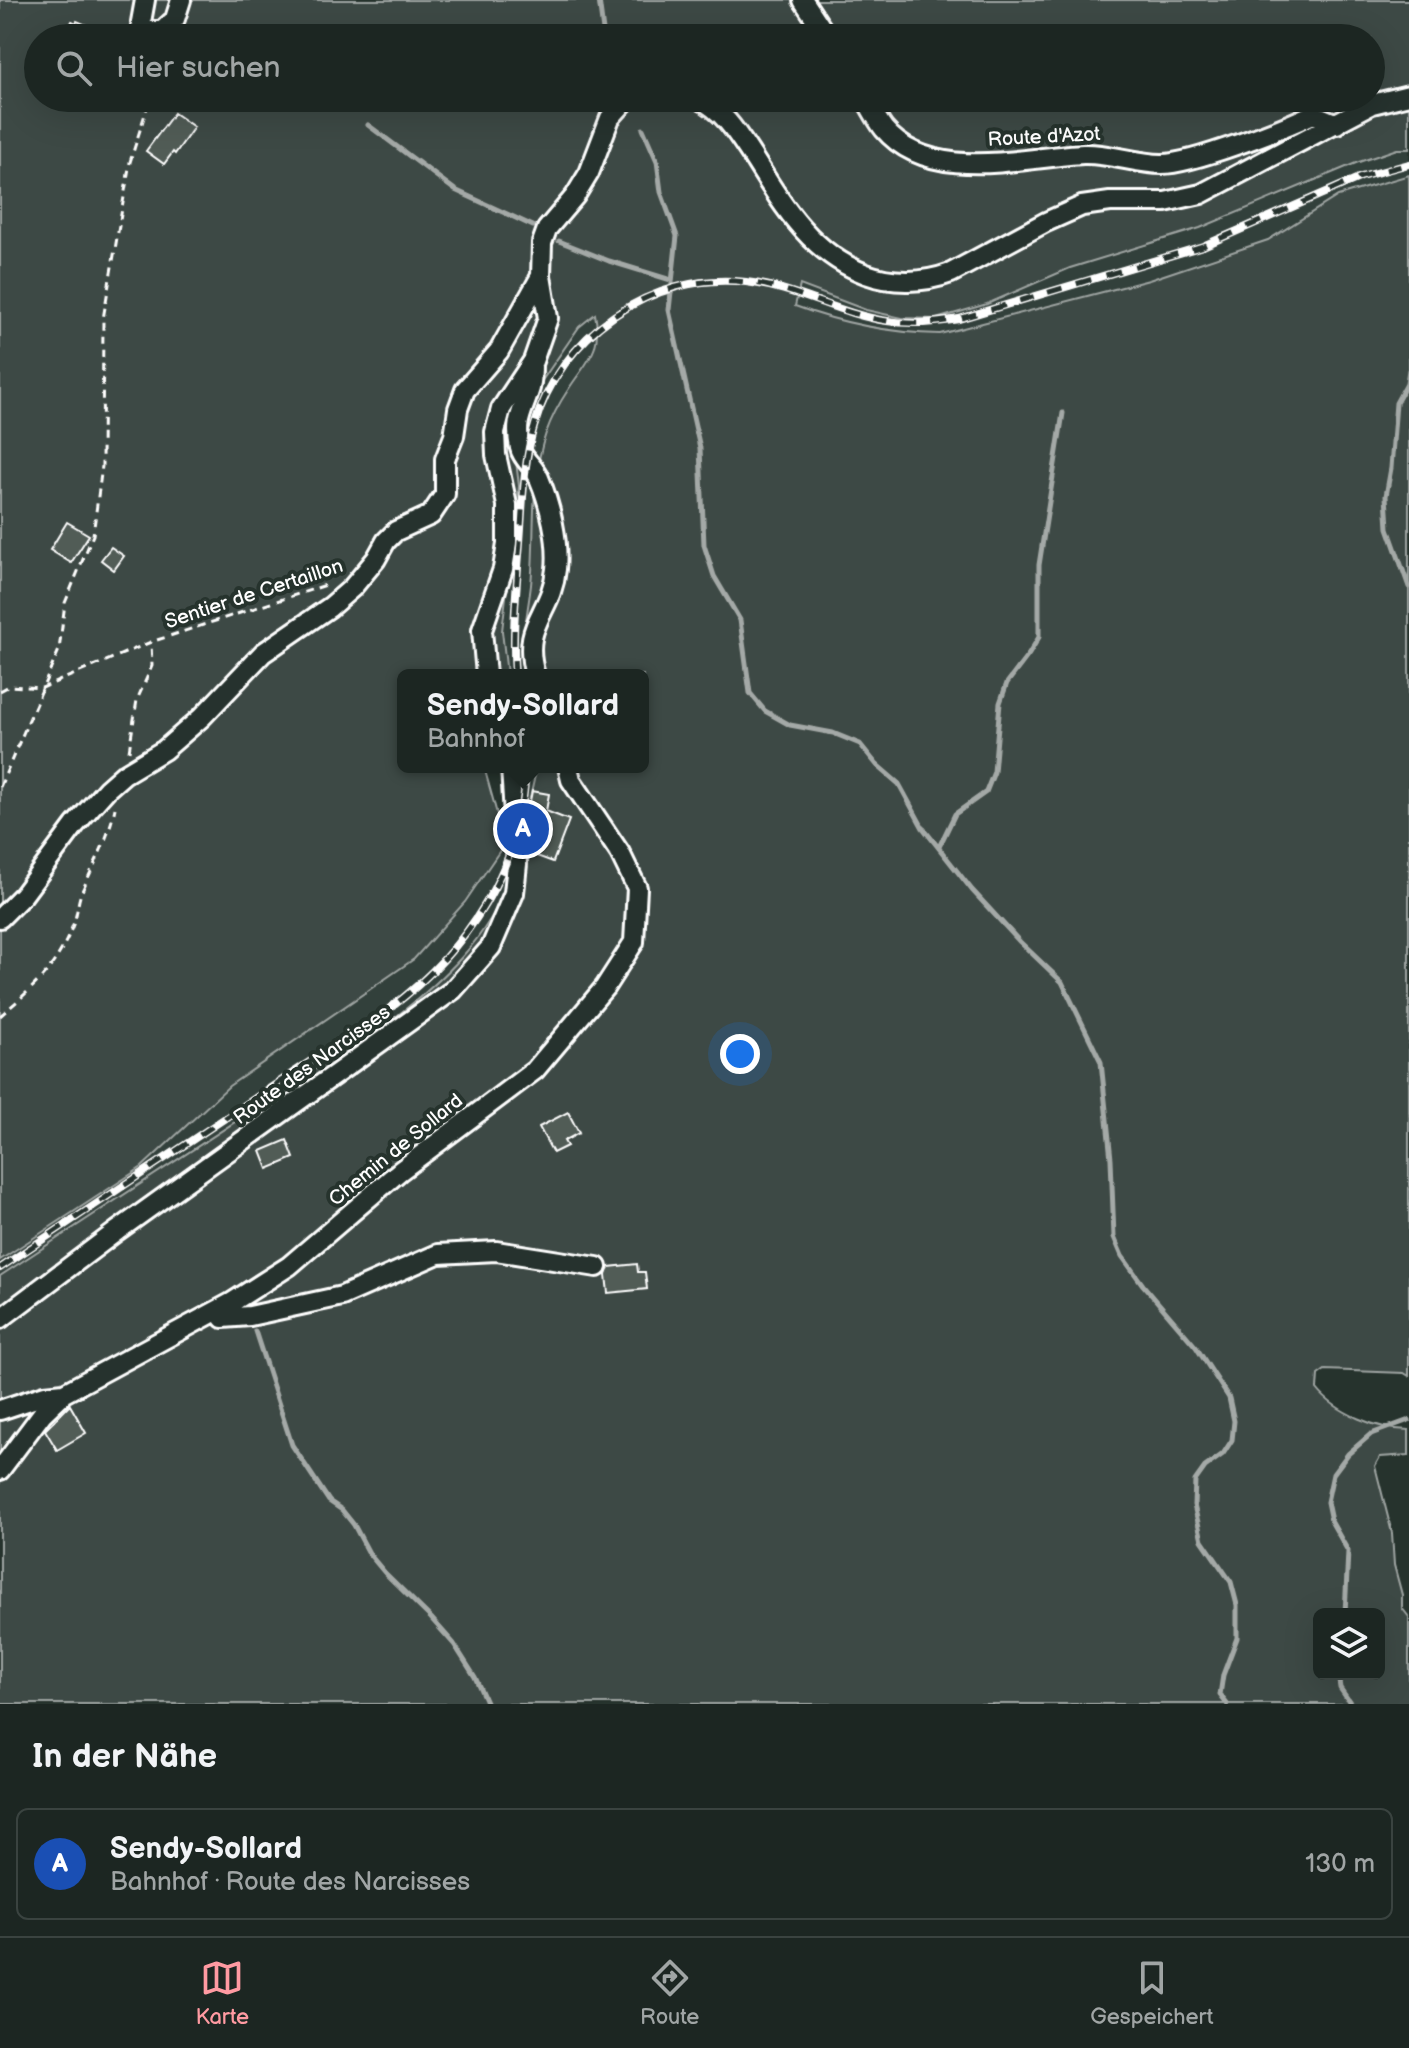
<!DOCTYPE html>
<html lang="de">
<head>
<meta charset="utf-8">
<style>
	:root { --surface:#1c2622; --page:#252e2a; --text:#f1f3f6; --muted:#a0a5a5; --line:#3a4340; --accent:#ff9aa2 }
	body { margin:0; font-family:"Balsamiq Sans",sans-serif; background:var(--page); color:var(--text) }
	.controls { position:absolute; right:24px; bottom:24px; display:grid; overflow:hidden; border-radius:12px; box-shadow:0 8px 32px #0002 }
	.controls button { width:72px; height:72px; display:grid; place-items:center; padding:0; border:0; border-bottom:2px solid var(--line); background:var(--surface); color:var(--text); font:40px sans-serif }
	.you { position:absolute; left:740px; top:1054px; width:28px; height:28px; margin:-20px; border:6px solid #fff; border-radius:50%; background:#1a73e8; box-shadow:0 0 0 12px #1a73e833 }
	.badge { display:grid; place-items:center; width:52px; height:52px; border-radius:50%; background:var(--accent); color:#fff; font-size:26px; font-weight:700 }
	.pin { position:absolute; translate:-50% -50%; border:4px solid #fff; box-shadow:0 2px 8px #0006 }
	.popup { position:absolute; left:397px; top:669px; width:252px; height:104px; box-sizing:border-box; display:grid; place-content:center; border-radius:12px; background:var(--surface); filter:drop-shadow(0 2px 6px #0005); font-size:26px; white-space:nowrap; color:var(--muted) }
	.popup b { font-size:30px; color:var(--text) }
	.popup::after { content:''; position:absolute; left:50%; top:100%; margin-left:-16px; border:16px solid transparent; border-top-color:var(--surface) }
	.list { margin:0; padding:0; list-style:none }
	h2 { display:flex; justify-content:space-between; align-items:center; height:104px; margin:0; padding:0 32px; font-size:34px }
	h2 small { font-size:26px; font-weight:400; color:var(--muted) }
	.list li { display:grid; grid-template-columns:52px 1fr auto; gap:24px; align-items:center; box-sizing:border-box; height:112px; margin:0 16px 16px; padding:0 16px; border:2px solid var(--line); border-radius:12px }
	.list b { display:block; font-size:30px; white-space:nowrap }
	.list p { margin:0; font-size:26px; white-space:nowrap; color:var(--muted) }
	.list em { font-size:26px; font-style:normal; color:var(--muted) }
	.icon { flex:none; width:44px; height:44px; fill:none; stroke:currentColor; stroke-width:2; stroke-linecap:round; stroke-linejoin:round }
	.map { position:relative; flex:none; width:1409px; height:1704px; overflow:hidden }
	.search { position:absolute; background:var(--surface); box-shadow:0 8px 32px #0002; left:24px; right:24px; top:24px; height:88px; display:flex; align-items:center; gap:20px; box-sizing:border-box; padding:0 28px; border-radius:44px; color:var(--muted); font-size:30px }
	.sheet { height:232px; background:var(--surface) }
	nav { display:flex; justify-content:space-around; align-items:center; box-sizing:border-box; height:112px; border-top:2px solid var(--line); background:var(--surface); font-size:22px; color:var(--muted) }
	nav a { display:grid; justify-items:center; gap:4px }
	nav .on { color:var(--accent) }
	.map>svg:first-child { display:block }
</style>
</head>
<body>
<div class="map">
<svg width="1409" height="1704" viewBox="0 0 1409 1704">
	<rect width="100%" height="100%" fill="#26332d"/>
	<filter id="ink" filterUnits="userSpaceOnUse"><feTurbulence type="fractalNoise" baseFrequency=".0125" numOctaves="2"/><feDisplacementMap in="SourceGraphic" scale="16" xChannelSelector="R" yChannelSelector="G"/><feConvolveMatrix kernelMatrix="1 2 1 2 8 2 1 2 1" color-interpolation-filters="sRGB"/></filter>
	<g filter="url(#ink)">
		<!-- built -->
		<path fill="#333f3a" d="M1397,149H1409V175L1338,196L1268,240L1149,280L940,334L905,333L864,328L795,306L799,284L866,310L902,318L937,319L987,304L1070,268L1164,241L1283,195L1356,163Z
			M595,313L598,341L590,361L567,391L546,434L534,494L531,586L523,632L527,675H507L502,631L519,487L516,461L524,425L539,385L579,327Z
			M520,767H537L521,836L507,885L482,932L460,960L432,988L398,1015L0,1276V1260L142,1167L229,1086L414,959L505,843L519,796Z"/>
		<!-- green -->
		<path fill="#3e4944" stroke="#9ea4a2" stroke-width="2" fill-rule="evenodd" d="M0,0H1409V149H1397L1356,163L1200,228L1070,268L987,304L936,319L902,318L866,310L800,285L795,306C843,324 889,333 940,334L1149,280L1268,240L1338,196L1409,175V1376L1404,1373L1325,1370L1318,1375L1317,1389C1336,1413 1378,1430 1409,1430V1455L1380,1457L1375,1466L1392,1533L1394,1565L1402,1595V1608L1409,1617V1704H0V1276L398,1015C444,979 488,938 508,882C521,844 528,805 537,767H643V675H527C520,640 527,619 531,585C536,534 529,482 546,433C551,419 560,402 568,390C587,360 603,352 595,314L579,327L539,385L524,425L516,461L519,486L502,631L507,675H403V767H484L505,843L465,902L414,959L229,1086L142,1167L0,1260ZM38,38H1371V98H38ZM1319,1614H1379V1674H1319Z"/>
		<g fill="none" stroke-linecap="round" stroke-linejoin="round">
			<!-- stream -->
			<path stroke="#a4a9a7" stroke-width="5" d="M599,0L604,38
				M368,125L455,190L533,226
				M643,129L657,161L661,192L677,236L669,310L700,448L704,545L714,576L740,620L750,693L765,711L790,725L833,733L860,744L877,765L899,784L923,828L972,890L1020,942L1062,982L1101,1062L1111,1159L1114,1237L1122,1256L1143,1285L1196,1347L1229,1398L1234,1421L1232,1440L1223,1454L1205,1467L1195,1481L1194,1505L1202,1540L1231,1582L1237,1605V1638L1223,1675L1220,1695L1227,1704
				M559,241L609,261L671,280
				M1409,370L1407,383L1396,403L1391,468L1386,496L1388,528L1409,587
				M939,847L955,814L986,792L994,772L1000,703L1007,683L1029,654L1039,637V565L1063,413
				M255,1331L292,1445L329,1501L342,1510L354,1525L370,1555L385,1573L431,1618L454,1644L475,1677L487,1704
				M1345,1614L1348,1551L1331,1521L1327,1502L1333,1474L1348,1454L1371,1434L1409,1420
				M1338,1674L1340,1688L1351,1704"/>
		</g>
		<!-- building -->
		<path fill="#515c57" stroke="#fff" stroke-width="2" d="M72,21L76,23L77,21L117,38H76L66,34Z
			M174,113L194,127L175,154L173,152L164,164L146,151Z
			M67,522L89,535L71,563L50,550Z
			M111,547L124,556L114,570L101,560Z
			M532,791L549,794L546,811L569,820L553,862L531,854L533,847L528,846L527,838L533,824L526,821Z
			M568,1112L579,1133L564,1141L567,1146L553,1153L539,1127Z
			M287,1140L294,1158L268,1169L261,1151Z
			M637,1264L638,1272H645L647,1289L608,1293L606,1275L609,1267Z
			M70,1405L86,1433L57,1450L45,1430Z"/>
		<g fill="none" stroke-linecap="round" stroke-linejoin="round">
			<!-- minor casing -->
			<g stroke="#fff" stroke-width="24">
				<path id="minor" d="M145,0L141,22L147,31H162L175,19L181,0
					M803,0L828,38
					M698,98C724,111 737,133 752,156C782,204 810,253 866,274C893,284 924,283 951,273L1046,222L1082,206L1110,202H1165L1201,194L1372,104L1409,95
					M865,98C871,108 877,120 884,129C930,184 1024,157 1083,154C1110,153 1136,164 1162,164C1192,164 1284,128 1313,114L1337,124
					M532,363C532,371 532,380 530,388C523,412 514,420 520,448C522,459 535,467 539,478C550,504 559,541 556,569C552,614 520,623 535,675
					M486,675L482,630L503,569L507,544V505L496,455L495,432L501,409L533,361L548,318L541,276L542,243L547,229L575,196L589,173L610,118L628,98
					M0,918L23,895L75,825L107,789L124,774L164,750L202,717L263,653L330,607L352,588L376,559L386,541L396,531L431,515L445,494V459L454,436L458,409L465,390L499,351L541,276
					M218,1310L223,1318L250,1316L342,1296L438,1254L496,1251L597,1267
					M0,1319L117,1231L453,990L491,947L514,893L517,864L511,767
					M0,1410L45,1395L64,1393
					M0,1470L42,1414L64,1393L231,1303L289,1266L400,1171L535,1070L605,987L634,942L637,888L620,853L571,780L568,767"/>
			</g>
			<!-- path -->
			<path stroke="#fff" stroke-width="3" stroke-dasharray="8 6" stroke-linecap="butt" d="M0,691L9,686L42,688L151,642L329,584
				M129,751L137,700L152,666L151,642
				M0,787L59,650L65,603L93,535L102,466L103,319L130,162L150,98
				M0,1016C36,985 59,966 75,919C78,909 78,898 83,889C95,862 109,837 115,808"/>
			<!-- minor -->
			<use href="#minor" stroke="#26332d" stroke-width="18"/>
			<!-- rail casing -->
			<g stroke="#fff" stroke-width="8">
				<path id="rail" d="M515,675C512,635 516,594 519,554C523,512 522,467 534,427C560,335 651,271 746,282C795,287 838,314 887,321C911,325 935,323 959,319L1203,246L1361,177L1409,164
					M0,1268L389,1009C467,950 523,867 526,767"/>
			</g>
			<!-- rail -->
			<use href="#rail" stroke="#26332d" stroke-width="5" stroke-dasharray="15" stroke-linecap="butt"/>
		</g>
	</g>
	<g text-anchor="middle" dominant-baseline="central" stroke-width="8" stroke-linejoin="round" paint-order="stroke">
		<!-- street labels -->
		<g font-size="20" fill="#fff" stroke="#26332d">
			<text transform="translate(1044 137) rotate(-3)">Route d'Azot</text>
			<text transform="translate(254 594) rotate(-18)">Sentier de Certaillon</text>
			<text transform="translate(312 1065) rotate(-36)">Route des Narcisses</text>
			<text transform="translate(396 1150) rotate(-39)">Chemin de Sollard</text>
		</g>
	</g>
</svg>
<div class="controls">
<button><svg class="icon" aria-label="layers" viewBox="0 0 24 24"><path d="M12 4l9 5-9 5-9-5zM3 14l9 5 9-5"/></svg></button>
</div>
<div class="you"></div>
<div class="pin badge" style="left:523px;top:829px;background:#1a4fb4">A</div>
<div class="popup"><b>Sendy-Sollard</b>Bahnhof</div>
<div class="search"><svg class="icon" aria-label="search" viewBox="0 0 24 24"><circle cx="10" cy="10" r="6"/><path d="M15 15l6 6"/></svg>Hier suchen</div>
</div>
<section class="sheet">
<h2>In der Nähe<small></small></h2>
<ul class="list">
<li><span class="badge" style="background:#1a4fb4">A</span><div><b>Sendy-Sollard</b><p>Bahnhof · Route des Narcisses</p></div><em>130 m</em></li>
</ul>
</section>
<nav>
<a class="on"><svg class="icon" aria-label="map" viewBox="0 0 24 24"><path d="M3 6l6-2 6 2 6-2v14l-6 2-6-2-6 2zM9 4v14M15 6v14"/></svg>Karte</a>
<a><svg class="icon" aria-label="directions" viewBox="0 0 24 24"><path d="M12 3l9 9-9 9-9-9zM9 14v-3h6M13 9l2 2-2 2"/></svg>Route</a>
<a><svg class="icon" aria-label="saved" viewBox="0 0 24 24"><path d="M7 4h10v16l-5-4-5 4z"/></svg>Gespeichert</a>
</nav>
</body>
</html>
